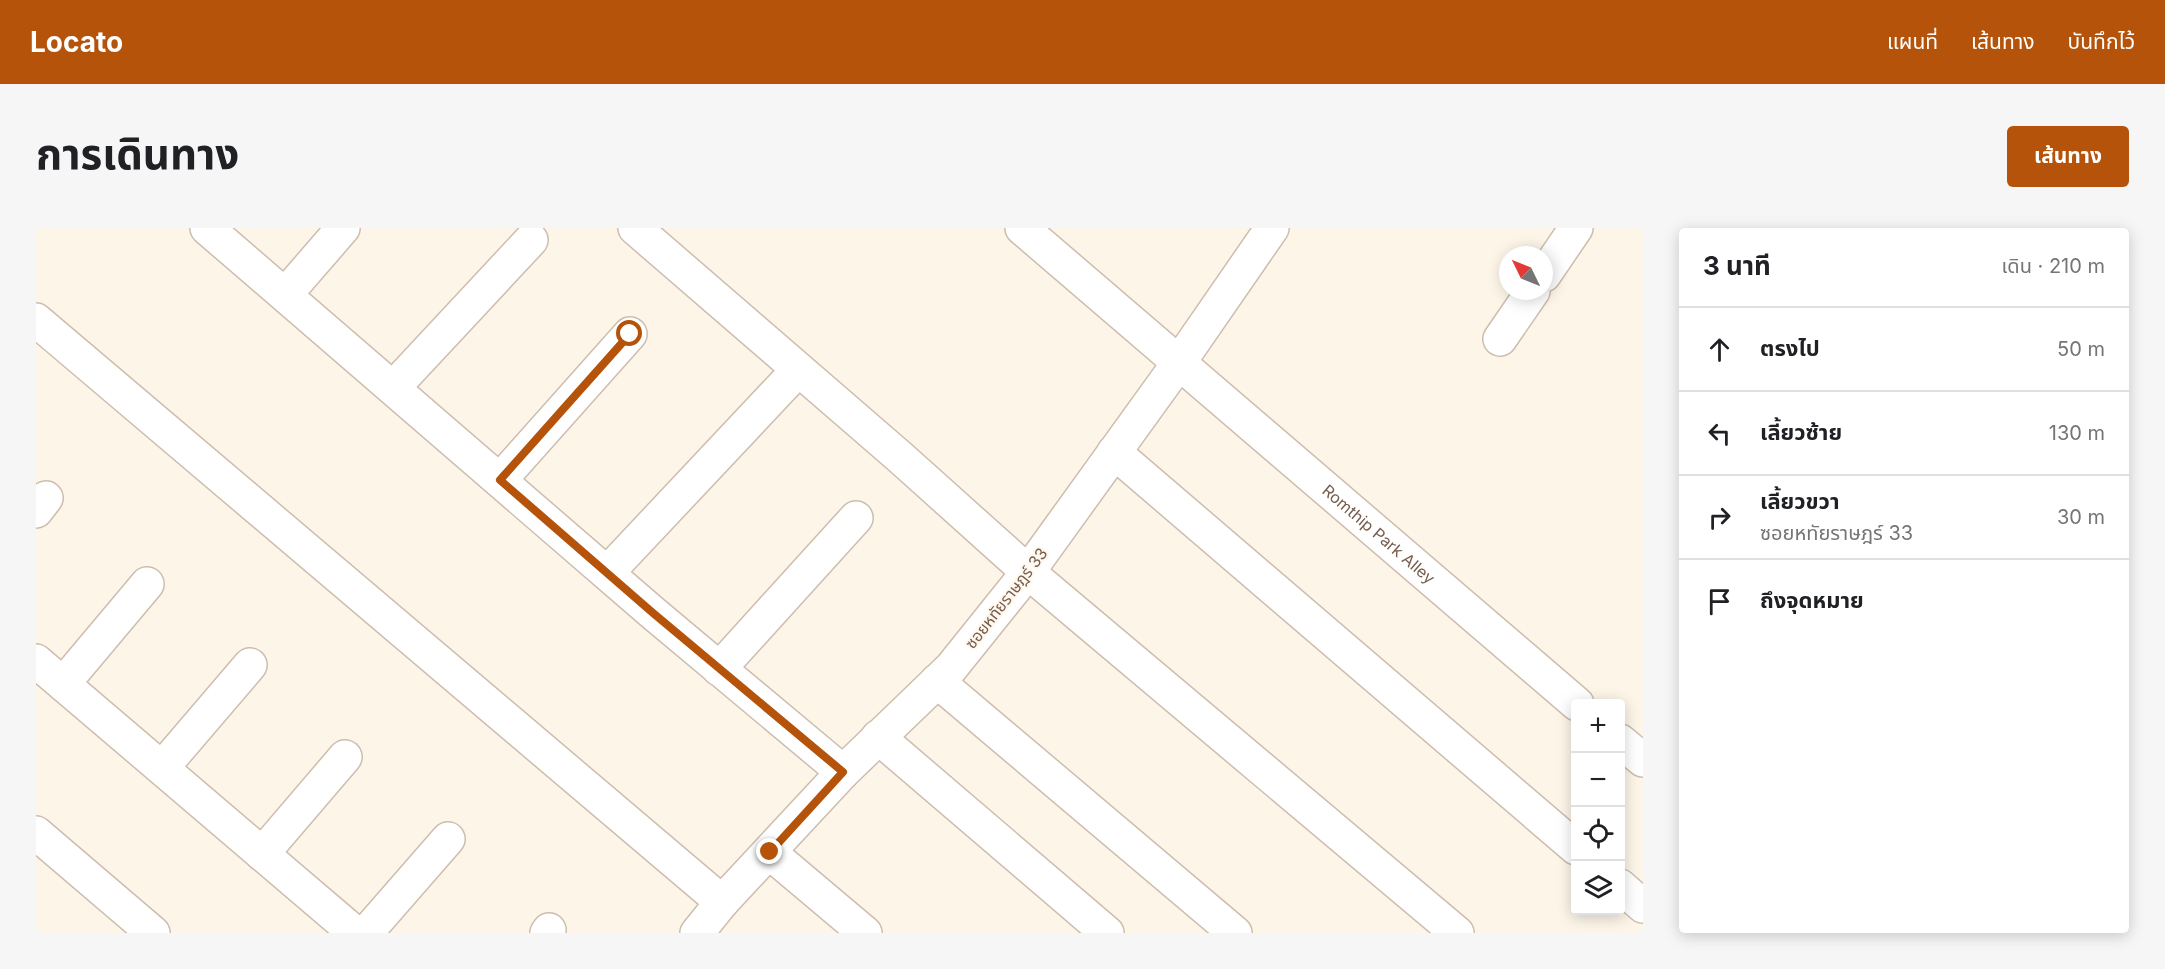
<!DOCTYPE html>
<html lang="th">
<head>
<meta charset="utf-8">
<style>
	:root { --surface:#fff; --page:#f6f6f6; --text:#202124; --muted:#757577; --line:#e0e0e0; --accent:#b45309 }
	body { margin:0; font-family:Inter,"Noto Sans Thai",sans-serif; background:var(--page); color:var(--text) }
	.controls { position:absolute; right:18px; bottom:18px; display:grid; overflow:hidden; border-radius:6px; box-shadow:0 3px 15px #0003 }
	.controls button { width:54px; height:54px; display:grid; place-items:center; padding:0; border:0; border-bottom:2px solid var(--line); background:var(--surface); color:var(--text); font:30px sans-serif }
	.compass { position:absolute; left:1463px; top:18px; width:54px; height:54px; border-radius:50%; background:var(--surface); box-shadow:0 3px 15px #0003; rotate:313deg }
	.stop { position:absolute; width:18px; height:18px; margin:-14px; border:4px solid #b45309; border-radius:50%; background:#fff }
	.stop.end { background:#b45309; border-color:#fff; box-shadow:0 2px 6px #0008 }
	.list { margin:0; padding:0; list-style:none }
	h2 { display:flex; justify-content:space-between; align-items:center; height:78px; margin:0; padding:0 24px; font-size:26px }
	h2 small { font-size:20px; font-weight:400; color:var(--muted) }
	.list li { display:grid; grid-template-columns:39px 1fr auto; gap:18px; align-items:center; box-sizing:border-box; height:84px; padding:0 24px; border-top:2px solid var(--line) }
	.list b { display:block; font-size:22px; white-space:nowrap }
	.list p { margin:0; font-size:20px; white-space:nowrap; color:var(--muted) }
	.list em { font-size:20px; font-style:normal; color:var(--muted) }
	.icon { flex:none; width:33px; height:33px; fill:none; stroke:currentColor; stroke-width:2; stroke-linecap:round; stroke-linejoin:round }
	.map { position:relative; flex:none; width:1607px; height:705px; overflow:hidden; border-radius:6px }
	header { display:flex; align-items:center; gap:36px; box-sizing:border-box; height:84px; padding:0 30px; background:var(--accent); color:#fff }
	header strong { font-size:28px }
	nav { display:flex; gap:33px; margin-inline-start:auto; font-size:21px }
	.intro { display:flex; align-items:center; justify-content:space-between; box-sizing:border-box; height:144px; padding:0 36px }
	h1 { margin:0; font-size:42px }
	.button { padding:15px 27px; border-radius:6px; background:var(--accent); color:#fff; font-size:21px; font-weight:700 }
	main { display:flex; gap:36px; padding:0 36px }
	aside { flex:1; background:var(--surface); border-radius:6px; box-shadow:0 3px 15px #0003 }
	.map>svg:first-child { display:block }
</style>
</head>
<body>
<header>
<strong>Locato</strong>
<nav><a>แผนที่</a><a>เส้นทาง</a><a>บันทึกไว้</a></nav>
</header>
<div class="intro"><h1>การเดินทาง</h1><a class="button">เส้นทาง</a></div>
<main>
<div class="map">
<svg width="1607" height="705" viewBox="0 0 1607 705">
	<rect width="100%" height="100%" fill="#fcf5e8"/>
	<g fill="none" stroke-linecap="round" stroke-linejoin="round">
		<!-- minor casing -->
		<g stroke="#cebdae" stroke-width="36">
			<g id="minor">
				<path d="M171,0L617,385L807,544"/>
				<path d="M599,0L865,230L992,344L1421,705"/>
				<path id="s1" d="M986,0L1541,476"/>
				<path d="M1508,47L1540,0"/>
				<path d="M249,67L307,0"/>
				<path d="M0,92L686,674"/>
				<path d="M1464,111L1497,63"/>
				<path d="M357,160L495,12"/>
				<path d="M1078,224L1540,620"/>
				<path d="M464,252L594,106"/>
				<path d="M0,283L10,270"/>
				<path d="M571,345L762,142"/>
				<path d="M0,433L319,705"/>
				<path d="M683,441L820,290"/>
				<path d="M901,453L1199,705"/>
				<path d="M27,456L111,356"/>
				<path d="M842,509L1071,705"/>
				<path d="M1584,513L1607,532"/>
				<path d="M126,540L214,437"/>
				<path d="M0,605L117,705"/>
				<path d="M733,624L829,705"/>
				<path d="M226,626L309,529"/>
				<path d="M1584,658L1607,678"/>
				<path d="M330,705L412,611"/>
				<path d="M511,705L513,702"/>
				<path d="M661,705L686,674L807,544L915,440L992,344L1142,136L1236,0"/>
			</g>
		</g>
		<!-- minor -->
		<use href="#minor" stroke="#fff" stroke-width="33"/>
	</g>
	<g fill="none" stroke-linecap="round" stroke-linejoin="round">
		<!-- route -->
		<path stroke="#b45309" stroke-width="8" d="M594,106L464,252L617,385L807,544L734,624"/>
	</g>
	<g text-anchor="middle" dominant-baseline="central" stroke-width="4.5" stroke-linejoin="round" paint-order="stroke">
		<!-- street labels -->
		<g font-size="16" fill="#765c4c" stroke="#fff8ee">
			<text stroke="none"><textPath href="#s1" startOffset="470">Romthip Park Alley</textPath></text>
			<text transform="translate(970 370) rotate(-52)">ซอยหทัยราษฎร์ 33</text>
		</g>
	</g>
</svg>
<div class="controls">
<button>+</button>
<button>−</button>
<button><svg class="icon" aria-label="locate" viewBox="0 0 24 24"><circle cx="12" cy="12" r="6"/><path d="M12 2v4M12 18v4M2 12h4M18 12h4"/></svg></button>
<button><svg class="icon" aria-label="layers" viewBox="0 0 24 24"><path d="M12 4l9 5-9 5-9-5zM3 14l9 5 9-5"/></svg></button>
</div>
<svg class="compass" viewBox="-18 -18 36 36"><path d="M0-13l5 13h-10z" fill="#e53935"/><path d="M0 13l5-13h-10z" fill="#757577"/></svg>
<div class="stop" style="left:594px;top:106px"></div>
<div class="stop end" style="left:734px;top:624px"></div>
</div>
<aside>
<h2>3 นาที<small>เดิน · 210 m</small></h2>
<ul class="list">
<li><svg class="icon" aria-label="ahead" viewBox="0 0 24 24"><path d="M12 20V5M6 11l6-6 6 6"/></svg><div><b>ตรงไป</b></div><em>50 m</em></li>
<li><svg class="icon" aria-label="left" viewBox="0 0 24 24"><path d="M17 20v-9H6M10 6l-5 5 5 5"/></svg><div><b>เลี้ยวซ้าย</b></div><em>130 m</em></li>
<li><svg class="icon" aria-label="right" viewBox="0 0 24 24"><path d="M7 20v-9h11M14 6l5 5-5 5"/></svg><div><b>เลี้ยวขวา</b><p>ซอยหทัยราษฎร์ 33</p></div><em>30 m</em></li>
<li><svg class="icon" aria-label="arrive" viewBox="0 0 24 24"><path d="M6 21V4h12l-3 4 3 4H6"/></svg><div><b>ถึงจุดหมาย</b></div></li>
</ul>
</aside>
</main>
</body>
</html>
